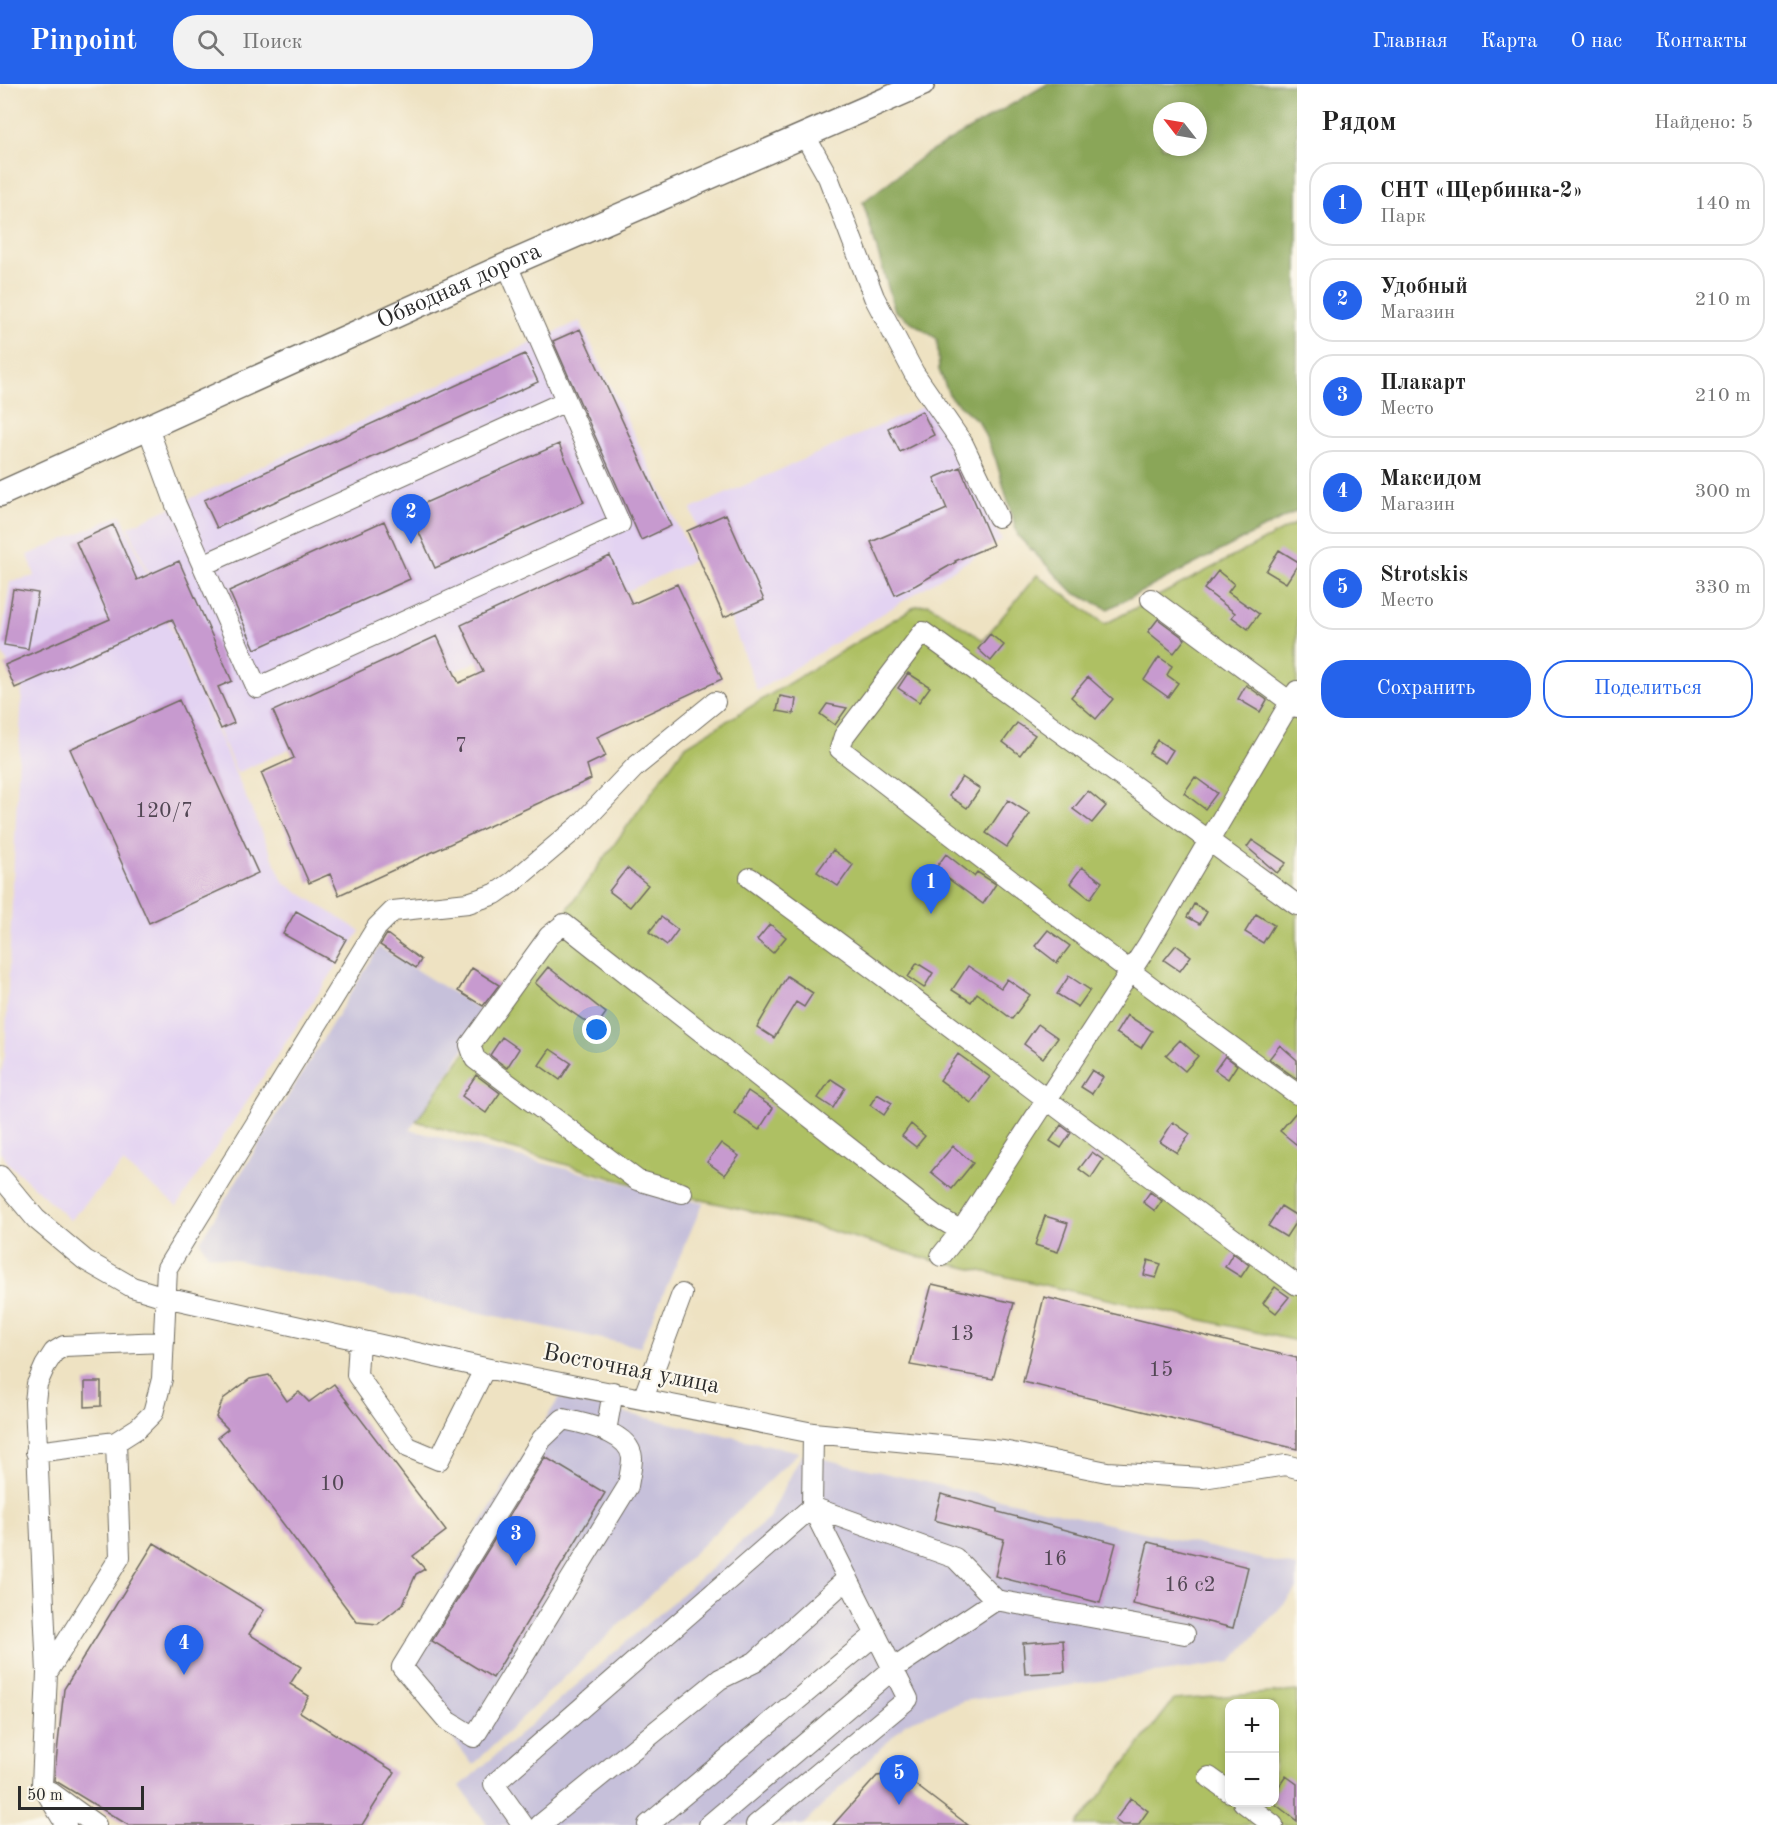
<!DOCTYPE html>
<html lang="ru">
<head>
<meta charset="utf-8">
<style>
	:root { --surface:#fff; --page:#f2f2f2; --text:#222; --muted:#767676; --line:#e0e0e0; --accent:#2563eb }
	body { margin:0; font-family:"Old Standard TT",serif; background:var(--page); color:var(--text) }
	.controls { position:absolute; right:18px; bottom:18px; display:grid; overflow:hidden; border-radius:12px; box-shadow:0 3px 9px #0003 }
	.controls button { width:54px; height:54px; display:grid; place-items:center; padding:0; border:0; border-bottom:2px solid var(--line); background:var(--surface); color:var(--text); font:30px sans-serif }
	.compass { position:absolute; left:1153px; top:18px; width:54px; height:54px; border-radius:50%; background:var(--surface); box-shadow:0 3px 9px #0003; rotate:301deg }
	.scale { position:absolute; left:18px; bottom:15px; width:126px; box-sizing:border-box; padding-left:6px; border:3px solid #2b2b2b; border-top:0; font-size:16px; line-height:21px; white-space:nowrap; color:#2b2b2b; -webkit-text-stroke:4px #fbf7ec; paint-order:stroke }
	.you { position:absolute; left:597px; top:946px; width:21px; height:21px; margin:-15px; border:4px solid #fff; border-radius:50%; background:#1a73e8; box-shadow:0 0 0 9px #1a73e833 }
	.badge { display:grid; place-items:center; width:39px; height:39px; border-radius:50%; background:var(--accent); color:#fff; font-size:20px; font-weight:700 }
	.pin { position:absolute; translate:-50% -50px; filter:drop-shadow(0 2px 3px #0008) }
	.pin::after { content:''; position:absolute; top:32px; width:21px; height:18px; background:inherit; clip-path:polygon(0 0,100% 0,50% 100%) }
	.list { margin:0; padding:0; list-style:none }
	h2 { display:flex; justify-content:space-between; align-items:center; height:78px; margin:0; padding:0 24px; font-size:26px }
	h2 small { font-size:20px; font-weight:400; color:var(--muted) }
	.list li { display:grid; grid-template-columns:39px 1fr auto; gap:18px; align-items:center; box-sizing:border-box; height:84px; margin:0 12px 12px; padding:0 12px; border:2px solid var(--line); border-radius:24px }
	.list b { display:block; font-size:22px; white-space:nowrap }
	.list p { margin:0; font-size:20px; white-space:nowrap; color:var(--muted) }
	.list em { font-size:20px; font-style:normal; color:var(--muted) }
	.actions { display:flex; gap:12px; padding:18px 24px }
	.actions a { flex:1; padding:14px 0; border:2px solid var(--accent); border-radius:24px; text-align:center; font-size:21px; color:var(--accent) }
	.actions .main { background:var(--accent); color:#fff }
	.icon { flex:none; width:33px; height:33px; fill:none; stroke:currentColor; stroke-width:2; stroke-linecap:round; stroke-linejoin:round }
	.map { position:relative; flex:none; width:1297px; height:1741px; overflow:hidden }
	header { display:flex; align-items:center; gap:36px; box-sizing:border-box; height:84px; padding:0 30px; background:var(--accent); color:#fff }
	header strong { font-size:28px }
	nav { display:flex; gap:33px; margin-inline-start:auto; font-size:21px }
	.search { width:420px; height:54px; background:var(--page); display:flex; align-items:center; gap:15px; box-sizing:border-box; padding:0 21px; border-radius:24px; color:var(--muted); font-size:22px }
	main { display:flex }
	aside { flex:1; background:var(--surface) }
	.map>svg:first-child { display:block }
</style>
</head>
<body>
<header>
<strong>Pinpoint</strong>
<div class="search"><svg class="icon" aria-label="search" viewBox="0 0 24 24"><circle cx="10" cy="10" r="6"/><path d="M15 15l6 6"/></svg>Поиск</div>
<nav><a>Главная</a><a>Карта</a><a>О нас</a><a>Контакты</a></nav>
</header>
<main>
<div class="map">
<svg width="1297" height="1741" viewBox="0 0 1297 1741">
	<rect width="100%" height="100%" fill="#fbf7ec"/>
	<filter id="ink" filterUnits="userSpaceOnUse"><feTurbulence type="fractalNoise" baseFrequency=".0167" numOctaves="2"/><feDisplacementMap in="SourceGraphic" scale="12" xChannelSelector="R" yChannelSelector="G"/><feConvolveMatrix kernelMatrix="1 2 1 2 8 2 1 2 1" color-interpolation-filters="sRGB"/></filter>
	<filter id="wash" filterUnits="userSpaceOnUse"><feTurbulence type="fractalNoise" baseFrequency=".008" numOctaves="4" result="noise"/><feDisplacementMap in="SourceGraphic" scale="24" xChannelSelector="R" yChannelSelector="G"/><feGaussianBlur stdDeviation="1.35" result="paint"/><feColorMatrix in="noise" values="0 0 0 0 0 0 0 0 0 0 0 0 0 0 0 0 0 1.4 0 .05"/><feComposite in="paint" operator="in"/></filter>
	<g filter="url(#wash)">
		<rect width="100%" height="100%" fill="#eee2c2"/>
		<!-- built -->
		<path fill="#e3d3f2" d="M580,237L694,476L237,689L128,443Z
			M931,319L1002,456L757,607L691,425Z
			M121,431L284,799L360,847L177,1122L123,1079L70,1136L9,1080L0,1068V993L5,970L22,605L0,565L10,498L35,492L28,471Z"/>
		<!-- industrial -->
		<path fill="#c6c0da" d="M379,863L487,930L410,1046L703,1119L640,1263L207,1170L200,1157Z
			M559,1314L799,1368L473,1681L395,1578Z
			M802,1370L1297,1483V1505L1231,1578L963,1617L906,1639L803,1741H487L460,1702L768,1435Z"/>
		<!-- green -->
		<path fill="#aec063" stroke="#6c7647" stroke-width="1.5" fill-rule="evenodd" d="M1297,439V1257L927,1175L815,1142L633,1100L416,1037L684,663L916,522L929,520L983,556L1037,491L1105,540Z
			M1297,1607V1741H1077L1174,1616ZM1230,1620H1274V1718H1230Z"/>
		<!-- forest -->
		<path fill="#8aa659" stroke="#5a6842" stroke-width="1.5" fill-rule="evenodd" d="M1047,0H1297V427L1108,525L1074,509L1018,452L996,376L979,338L950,313L939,286L937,255L895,227L863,118L923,72ZM1162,27H1198V63H1162Z"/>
		<g id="blocks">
			<!-- building -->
			<path fill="#c79acf" d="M580,245L671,442L641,456L553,257Z
				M525,270L538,298L217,444L204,416Z
				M922,327L934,351L900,368L888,344Z
				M559,360L584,418L435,484L409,426Z
				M960,383L993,461L955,477L956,478L916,501L895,511L871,458L947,425L934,394Z
				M726,430L764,516L724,533L687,447Z
				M384,437L410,495L255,565L229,507Z
				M113,441L137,496L179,477L232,597L218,603L234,639L221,645L172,535L15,604L5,581L110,535L76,458Z
				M1279,466L1297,477V482L1286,499L1266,487Z
				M610,472L632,520L677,500L722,595L597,653L606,672L587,681L591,695L339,811L330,790L309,799L261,689L294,674L273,627L437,552L459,599L483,588L461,541Z
				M1218,487L1234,500L1228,508L1259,530L1248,545L1232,533L1235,529L1204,505Z
				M13,505L38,509L28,565L4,561Z
				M1158,535L1185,555L1174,569L1148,548Z
				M990,550L1004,561L991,577L978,565Z
				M1159,573L1172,582L1167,591L1178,599L1168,613L1144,596Z
				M908,589L930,603L919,618L898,604Z
				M1088,593L1113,615L1096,635L1071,613Z
				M1246,601L1267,616L1260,628L1238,615Z
				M780,612L796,615L794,630L777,627Z
				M179,616L258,789L149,839L70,665Z
				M827,620L847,624L835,641L820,630Z
				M1017,639L1035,651L1020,671L1003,658Z
				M1157,656L1173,666L1165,679L1149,669Z
				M962,693L980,705L967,724L949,712Z
				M1195,693L1217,709L1205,725L1184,709Z
				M1088,707L1106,722L1092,739L1073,725Z
				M1008,716L1030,730L1007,763L986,749Z
				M1252,756L1286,779L1277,789L1247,763Z
				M833,766L853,781L838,802L817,788Z
				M946,770L974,792L977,788L996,800L983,820L935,785Z
				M1082,783L1102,798L1090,815L1070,799Z
				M627,784L648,801L630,823L609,807Z
				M1194,820L1207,828L1200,840L1187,833Z
				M296,827L346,855L333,878L283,850Z
				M1256,830L1274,841L1263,859L1245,848Z
				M661,833L678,846L667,861L649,848Z
				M770,840L786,853L773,869L757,856Z
				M1048,846L1070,862L1057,879L1035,862Z
				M387,850L421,876L416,884L380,861Z
				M1176,861L1191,872L1180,887L1164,876Z
				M917,879L933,889L924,904L908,893Z
				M968,882L1001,904L1007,895L1030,911L1012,935L977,909L971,918L952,906Z
				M548,883L606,929L595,944L560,920L535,899Z
				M472,884L499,901L483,922L458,907Z
				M787,892L813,909L804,923L796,918L774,954L757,943Z
				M1069,892L1090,906L1078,923L1057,910Z
				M1127,931L1152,947L1141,964L1116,949Z
				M1038,940L1058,954L1043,974L1024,960Z
				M502,953L519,965L507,984L490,971Z
				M1180,956L1198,972L1185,987L1166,971Z
				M1280,961L1297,976V995L1269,975Z
				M550,965L571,979L560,996L539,981Z
				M958,970L990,993L971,1019L940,996Z
				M1225,972L1237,981L1228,995L1215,986Z
				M1092,986L1103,993L1092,1010L1081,1003Z
				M476,991L500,1009L486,1029L462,1012Z
				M831,995L845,1004L833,1024L818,1014Z
				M748,1007L773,1024L759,1046L734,1029Z
				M877,1010L892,1019L884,1031L870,1021Z
				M1297,1027V1061L1280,1047Z
				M1173,1038L1190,1050L1177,1069L1160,1058Z
				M911,1040L925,1052L916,1063L902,1052Z
				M1061,1041L1071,1049L1061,1064L1050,1057Z
				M721,1059L739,1072L725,1091L707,1078Z
				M953,1062L973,1079L952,1105L931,1088Z
				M1092,1068L1103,1076L1091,1094L1079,1085Z
				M1150,1108L1162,1117L1155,1127L1143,1118Z
				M1281,1122L1297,1132V1136L1286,1153L1268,1142Z
				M1045,1132L1068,1139L1058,1168L1035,1161Z
				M1233,1169L1249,1181L1241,1193L1225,1183Z
				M1148,1176L1161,1180L1156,1194L1144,1191Z
				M932,1200L1014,1219L993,1295L910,1281Z
				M1275,1203L1289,1213L1276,1229L1263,1219Z
				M1044,1213L1297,1274V1365L1023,1298Z
				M269,1291L287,1317L299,1308L309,1318L334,1300L446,1447L413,1472L425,1485L416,1490L403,1520L378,1540L357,1538L218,1353L228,1345L216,1333L223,1315L250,1295Z
				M85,1298H101V1322L85,1323Z
				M545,1373L605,1409L493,1594L432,1557Z
				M941,1410L998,1425V1428L1116,1459L1100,1519L995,1492L1004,1455L934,1436Z
				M1148,1458L1248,1483L1233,1544L1133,1520Z
				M154,1459L264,1526L249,1550L301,1583L290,1600L309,1612L300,1628L395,1688L362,1741H128L54,1696L64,1605Z
				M1063,1556L1065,1588L1025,1590L1023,1559Z
				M900,1689L968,1741H833L877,1692Z
				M1286,1692L1297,1700V1737L1275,1720V1708Z
				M1131,1714L1148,1727L1138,1741H1122L1115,1736Z"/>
		</g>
	</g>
	<g filter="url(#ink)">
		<use href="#blocks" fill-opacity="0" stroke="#6f6b60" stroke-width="1.5"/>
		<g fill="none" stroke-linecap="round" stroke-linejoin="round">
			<!-- minor casing -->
			<g stroke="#6f6b60" stroke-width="22">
				<path id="minor" d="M805,52L828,93L874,213L914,289L963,360L998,433
					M148,344L176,421L257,604L620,440L507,181
					M203,481L566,317
					M1151,515L1297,623
					M750,794C934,927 1112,1068 1297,1201
					M1297,821L923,548L844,652L840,665C991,781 1142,899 1297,1010
					M0,1092L36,1135L85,1176L132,1203L165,1213L485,1284L813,1349L1003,1367L1107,1388L1203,1394L1286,1381L1297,1384
					M682,1109L637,1096L475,975L470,961L549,852L564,840L936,1132L961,1147
					M941,1172L961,1147L1147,862L1297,607
					M359,1257L357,1291L408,1363L439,1376L485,1284
					M643,1315L682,1210
					M563,1335C583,1339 630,1348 632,1374C632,1383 629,1394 628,1402L474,1653L448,1637L402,1583L542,1355Z
					M606,1347L613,1308
					M36,1368L116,1358L138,1344L153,1329L162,1295L167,1184L377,843L393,827L468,819L495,810L514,797L579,742L635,683L715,618
					M812,1423L955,1474L996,1516L1185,1550
					M47,1589L120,1473L116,1358
					M1209,1693L1230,1708
					M49,1707L96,1741
					M1243,1718L1273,1741
					M66,1741L42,1701L47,1589L35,1318L37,1300L45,1282L54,1268L64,1262L164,1258
					M523,1741L494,1700L812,1423
					M540,1741L720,1595L755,1578L848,1494
					M648,1741L876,1550
					M709,1741L893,1585L996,1516
					M756,1741L908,1615L812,1423L813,1349"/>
			</g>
			<!-- major casing -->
			<g stroke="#6f6b60" stroke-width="27">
				<g id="major">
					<path id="s1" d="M0,410L507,181L922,0"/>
				</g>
			</g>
			<!-- minor -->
			<use href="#minor" stroke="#fff" stroke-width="20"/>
			<!-- major -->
			<use href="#major" stroke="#fff" stroke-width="24"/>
		</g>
	</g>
	<g text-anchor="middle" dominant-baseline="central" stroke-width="4.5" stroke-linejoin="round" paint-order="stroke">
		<!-- number labels -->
		<g font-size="21" fill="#524754">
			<text x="461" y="662">7</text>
			<text x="164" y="727">120/7</text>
			<text x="962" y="1250">13</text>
			<text x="1161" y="1286">15</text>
			<text x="332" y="1400">10</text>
			<text x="1055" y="1475">16</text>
			<text x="1190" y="1501">16 с2</text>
		</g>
		<!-- street labels -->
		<g font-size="24" fill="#2b2b2b" stroke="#fbf7ec">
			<text stroke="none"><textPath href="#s1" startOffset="504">Обводная дорога</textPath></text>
			<text transform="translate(631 1286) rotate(11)">Восточная улица</text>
		</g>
	</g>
</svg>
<div class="controls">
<button>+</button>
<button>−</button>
</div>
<svg class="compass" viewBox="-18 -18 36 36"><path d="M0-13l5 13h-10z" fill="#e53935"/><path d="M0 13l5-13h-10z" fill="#767676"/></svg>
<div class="scale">50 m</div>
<div class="you"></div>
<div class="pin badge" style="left:931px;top:830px">1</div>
<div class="pin badge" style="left:411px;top:460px">2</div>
<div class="pin badge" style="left:516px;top:1482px">3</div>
<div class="pin badge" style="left:184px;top:1591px">4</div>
<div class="pin badge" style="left:899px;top:1721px">5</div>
</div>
<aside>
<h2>Рядом<small>Найдено: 5</small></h2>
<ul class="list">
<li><span class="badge">1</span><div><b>СНТ «Щербинка-2»</b><p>Парк</p></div><em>140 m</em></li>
<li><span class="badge">2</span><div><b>Удобный</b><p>Магазин</p></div><em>210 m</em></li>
<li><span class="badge">3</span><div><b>Плакарт</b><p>Место</p></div><em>210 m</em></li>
<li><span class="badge">4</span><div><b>Максидом</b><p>Магазин</p></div><em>300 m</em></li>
<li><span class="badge">5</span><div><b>Strotskis</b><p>Место</p></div><em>330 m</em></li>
</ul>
<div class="actions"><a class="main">Сохранить</a><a>Поделиться</a></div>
</aside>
</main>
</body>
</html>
